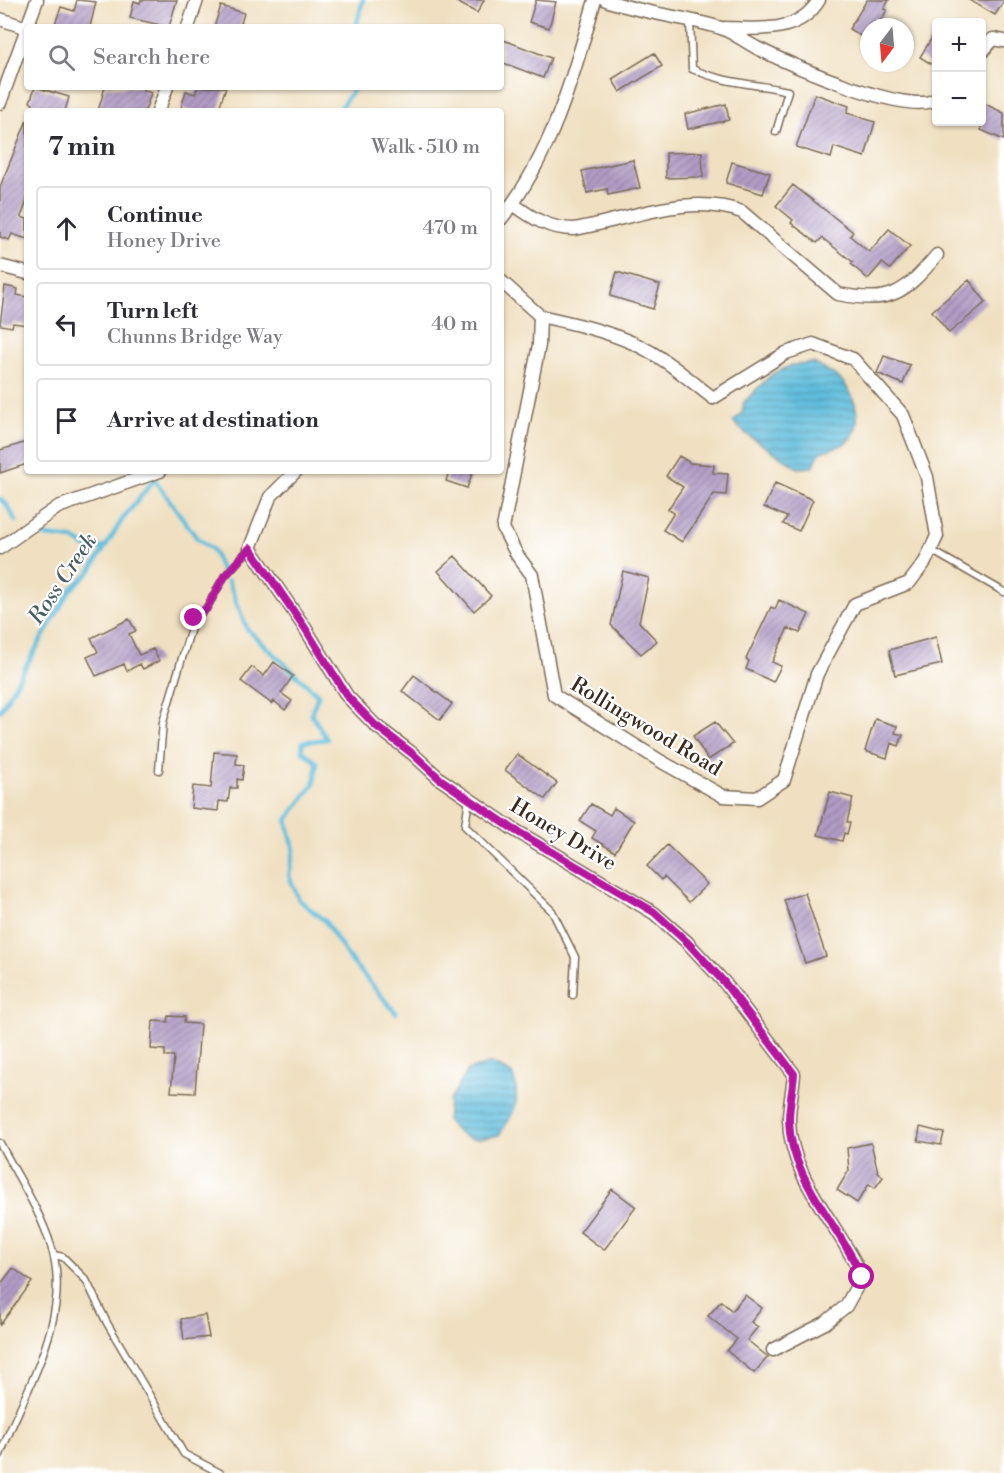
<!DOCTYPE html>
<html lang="en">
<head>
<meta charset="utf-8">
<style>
	:root { --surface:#fff; --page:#f2f2f3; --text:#2b2b33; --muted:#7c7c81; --line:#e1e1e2 }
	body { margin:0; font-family:"Libre Bodoni",serif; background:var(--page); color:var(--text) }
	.controls { position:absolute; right:18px; top:18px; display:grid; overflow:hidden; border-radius:6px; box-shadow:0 2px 4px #0004 }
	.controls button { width:54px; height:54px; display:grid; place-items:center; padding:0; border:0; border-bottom:2px solid var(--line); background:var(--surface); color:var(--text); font:30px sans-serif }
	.compass { position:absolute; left:860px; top:18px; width:54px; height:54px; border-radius:50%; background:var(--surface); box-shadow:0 2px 4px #0004; rotate:196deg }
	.stop { position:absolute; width:18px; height:18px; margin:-14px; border:4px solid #b5179e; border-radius:50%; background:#fff }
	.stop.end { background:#b5179e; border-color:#fff; box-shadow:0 2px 6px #0008 }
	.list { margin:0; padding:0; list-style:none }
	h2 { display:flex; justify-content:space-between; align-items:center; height:78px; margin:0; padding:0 24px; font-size:26px }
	h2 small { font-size:20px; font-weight:400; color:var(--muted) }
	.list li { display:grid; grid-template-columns:39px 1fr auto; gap:18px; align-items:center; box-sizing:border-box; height:84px; margin:0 12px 12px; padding:0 12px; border:2px solid var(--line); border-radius:6px }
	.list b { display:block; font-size:22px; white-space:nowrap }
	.list p { margin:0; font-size:20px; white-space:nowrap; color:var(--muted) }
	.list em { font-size:20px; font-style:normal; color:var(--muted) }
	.icon { flex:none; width:33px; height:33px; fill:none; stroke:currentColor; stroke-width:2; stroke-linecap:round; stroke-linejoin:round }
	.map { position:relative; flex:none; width:1004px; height:1473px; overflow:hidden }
	.search { position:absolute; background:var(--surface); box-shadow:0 2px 4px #0004; left:24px; top:24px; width:480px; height:66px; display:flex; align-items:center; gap:15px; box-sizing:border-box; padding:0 21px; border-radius:6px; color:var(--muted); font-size:22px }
	.panel { position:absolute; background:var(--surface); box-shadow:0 2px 4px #0004; left:24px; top:108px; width:480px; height:366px; border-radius:6px }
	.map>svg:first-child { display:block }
</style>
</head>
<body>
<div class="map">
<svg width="1004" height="1473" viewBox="0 0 1004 1473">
	<defs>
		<pattern id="water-rules" width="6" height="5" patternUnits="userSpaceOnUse" patternTransform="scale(1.5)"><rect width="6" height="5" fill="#5fbddd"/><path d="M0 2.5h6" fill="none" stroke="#509ab3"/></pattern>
		<pattern id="building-hatch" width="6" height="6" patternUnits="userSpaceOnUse" patternTransform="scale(1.5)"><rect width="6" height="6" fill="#b29cc6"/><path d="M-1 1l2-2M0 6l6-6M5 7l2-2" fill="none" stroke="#927fa0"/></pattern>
	</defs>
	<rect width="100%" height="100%" fill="#fff"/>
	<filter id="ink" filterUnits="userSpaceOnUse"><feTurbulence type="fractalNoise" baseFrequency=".0167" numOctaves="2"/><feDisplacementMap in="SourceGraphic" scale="12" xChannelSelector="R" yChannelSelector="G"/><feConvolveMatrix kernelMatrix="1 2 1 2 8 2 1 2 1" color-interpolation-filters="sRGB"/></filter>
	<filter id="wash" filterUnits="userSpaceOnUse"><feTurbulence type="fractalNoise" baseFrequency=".008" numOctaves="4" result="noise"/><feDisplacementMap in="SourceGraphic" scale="24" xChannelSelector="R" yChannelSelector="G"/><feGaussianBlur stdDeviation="1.35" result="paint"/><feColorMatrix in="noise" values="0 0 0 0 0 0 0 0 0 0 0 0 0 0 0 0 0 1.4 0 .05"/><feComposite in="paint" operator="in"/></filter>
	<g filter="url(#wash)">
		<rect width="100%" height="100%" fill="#f0e0c1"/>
		<!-- water -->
		<path fill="url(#water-rules)" stroke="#4d747e" stroke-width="1.5" d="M813,363C822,368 834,373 841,380C857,396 867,431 842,445C835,448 827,450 820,452L813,467L798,468L746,434L733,422L742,413L744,402L772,374L792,365Z
			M492,1063L513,1075C521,1103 515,1112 499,1135C473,1141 465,1143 447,1121L449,1101L468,1070Z"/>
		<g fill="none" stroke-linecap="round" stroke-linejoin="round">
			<!-- stream -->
			<path stroke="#5fbddd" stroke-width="4.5" d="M356,27L363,0
				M338,111L355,87
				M154,479L197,538L213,550L222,572
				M0,499L6,504L16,521
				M37,535L73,539L90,549L106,547
				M228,581L247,629L318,695L311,714L327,739L303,742L302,750L317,763L314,784L287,820L294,850L289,876L299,900L325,921L348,957L396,1013
				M0,711L70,590L89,573L122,520L157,476"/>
		</g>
		<g id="blocks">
			<!-- building -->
			<path fill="url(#building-hatch)" d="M77,0L96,2L90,27H54L61,7L74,11Z
				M141,0H177L169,27L130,18L134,1L140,3Z
				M453,0H484L477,13Z
				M536,0L556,2L549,28L529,22Z
				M867,0H889L884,9L887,10L877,27H869V41L849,29Z
				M969,0H1004V1L995,15Z
				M221,6L244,13L240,27H214Z
				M936,31V67L920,57Z
				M501,39L551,58L543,78L501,62Z
				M654,53L662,66L620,92L612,79Z
				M35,87L69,97L65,111H30L33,104L30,102Z
				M105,87H143V90L151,93L145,111H98Z
				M198,87H226L218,111H190L181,108L186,91L195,94Z
				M815,94L849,106L847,113L875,122L865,157L834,147L831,158L796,147Z
				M981,102L1004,113V140L981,130Z
				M726,104L729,120L688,129L685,114Z
				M27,120V201L21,217L27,219V239L12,234L9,240L0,237V187Z
				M702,152L703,177L666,178V153Z
				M633,160L640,188L608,195L607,189L587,193L582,171Z
				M732,162L770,173L763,194L726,183Z
				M793,185L853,232L850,236L869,252L889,229L910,246L890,269L882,263L868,279L851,264L853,262L822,238L817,243L791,223L793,220L776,206Z
				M617,272L660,285L653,309L610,296Z
				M969,280L986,302L949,333L932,311Z
				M5,286L18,289L17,295L27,297V325L13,323L12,327L0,325Z
				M884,356L910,365L903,384L877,373Z
				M27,442V464L0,473V450Z
				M679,456L690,463L714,465L713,473L728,474L726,495L714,494L682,542L663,530L674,513L668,509L683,487L666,476Z
				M449,471H473L467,488L446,481Z
				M775,483L813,500L799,531L783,524L787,517L764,507Z
				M455,556L491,596L474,611L438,571Z
				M623,571L649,578L639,622L657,641L641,654L611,625Z
				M779,600L809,614L800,633L788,628L772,662L781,666L773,682L746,669L749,661L746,659L771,607L775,609Z
				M129,619L136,631L129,634L139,655L153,649L159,661L143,669L140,664L127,671L124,664L96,676L87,657L98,652L91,638Z
				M936,637L942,664L895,675L889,650Z
				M274,662L293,676L281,693L292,701L285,710L274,701L272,704L241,681L252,667L264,676Z
				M414,675L452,704L440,720L402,691Z
				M875,719L897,726L895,733L903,735L899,746L891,743L887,758L865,751Z
				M715,722L733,744L708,760L693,736Z
				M214,752L237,754L236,764L244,765L242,780L237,779V788H230L228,802L219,801L218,811L191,808L193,786L211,788Z
				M517,754L557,783L545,799L505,770Z
				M830,792L853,798L847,822L850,823L847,834L844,833L842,841L818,835Z
				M591,804L610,815L614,808L634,821L615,852L592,838L596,831L580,821Z
				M667,845L707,884L689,902L664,877L661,880L647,866Z
				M805,893L826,956L805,963L784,900Z
				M169,1016L185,1017L184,1023L200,1024L195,1093L171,1092L174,1056H165V1050L151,1049L153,1021L168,1022Z
				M920,1127L944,1133L941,1145L918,1141Z
				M871,1143L878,1172L883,1177L875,1188L869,1184L857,1203L837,1190L849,1170L847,1148Z
				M612,1189L636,1207L604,1250L580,1232Z
				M13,1268L32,1282L0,1325V1285Z
				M745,1295L762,1308L751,1322L758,1327L747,1340L768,1357L754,1373L727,1351L737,1339L708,1316L721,1301L732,1311Z
				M205,1315L209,1337L184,1340L181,1319Z"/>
		</g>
	</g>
	<g filter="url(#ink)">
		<use href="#blocks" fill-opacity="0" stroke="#7a6a57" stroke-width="1.5"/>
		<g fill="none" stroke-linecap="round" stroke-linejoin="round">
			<!-- lane casing -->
			<g stroke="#7a6a57" stroke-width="9">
				<path id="lane" d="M690,21L692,69C726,84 753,83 788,91L776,132
					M931,550L1004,592
					M159,770L163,722L194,618L206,609L224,577L250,548
					M469,799L465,826L552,911L575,957L573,995
					M0,1143C17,1176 40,1210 51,1246C74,1317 24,1391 0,1455
					M54,1255L63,1257L86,1280L107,1323L184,1454L220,1473"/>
			</g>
			<!-- street casing -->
			<g stroke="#7a6a57" stroke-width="15">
				<path id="street" d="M606,0C643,14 683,16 721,28C733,32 745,42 757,48C787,63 910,118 936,99
					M0,19L27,28
					M27,27L37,0
					M188,27L197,0
					M725,28C759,29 799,34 819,0
					M982,52L993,39L1004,41
					M0,103L27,28
					M158,111L167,87
					M513,204C532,218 549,229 574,229C628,220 688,192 742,212L838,294C891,304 904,294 937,255
					M501,219C552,155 573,77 595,0
					M0,266L27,273
					M501,281L540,316
					M540,316C572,323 603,330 633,343C663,356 688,379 713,398L786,353L813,344L853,359L903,415L927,477L937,536L925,562L909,583L855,604L817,674L784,780L757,798L723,796L662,762L554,695L532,575L517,555L503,528L539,345Z
					M296,471L270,497L250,548L305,628L347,696L375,725L413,754L440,779L513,829L654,913L687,942L724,982L794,1074C793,1089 789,1105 789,1120C790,1180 840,1225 862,1277L846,1306L825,1323L773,1350
					M0,548L58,507L160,471"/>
			</g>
			<!-- lane -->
			<use href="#lane" stroke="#fff" stroke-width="6"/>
			<!-- street -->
			<use href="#street" stroke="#fff" stroke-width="12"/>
		</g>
	</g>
	<g fill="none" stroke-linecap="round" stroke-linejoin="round" filter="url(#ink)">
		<!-- route -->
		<path stroke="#b5179e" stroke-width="8" d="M194,618L206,609L224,577L250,548L305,628L347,696L375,725L413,754L440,779L513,829L654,912L687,942L724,982L794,1074C793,1089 789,1105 789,1120C790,1180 840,1225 862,1277"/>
	</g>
	<g text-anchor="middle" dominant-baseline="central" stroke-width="4.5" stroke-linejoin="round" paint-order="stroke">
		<!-- street labels -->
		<g font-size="21" fill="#3b2a1e" stroke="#fff">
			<text transform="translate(646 727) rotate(31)">Rollingwood Road</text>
			<text transform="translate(563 835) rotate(31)">Honey Drive</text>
		</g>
		<!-- water labels -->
		<g font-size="22" font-style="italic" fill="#485d61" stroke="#fff">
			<text transform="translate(63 579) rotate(-56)">Ross Creek</text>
		</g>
	</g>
</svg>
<div class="controls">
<button>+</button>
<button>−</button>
</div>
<svg class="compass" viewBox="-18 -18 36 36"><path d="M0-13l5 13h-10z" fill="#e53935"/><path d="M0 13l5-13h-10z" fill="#7c7c81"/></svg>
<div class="stop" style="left:862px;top:1277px"></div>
<div class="stop end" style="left:194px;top:618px"></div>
<div class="search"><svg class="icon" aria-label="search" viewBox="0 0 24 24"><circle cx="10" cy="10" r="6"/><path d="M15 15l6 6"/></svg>Search here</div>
<section class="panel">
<h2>7 min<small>Walk · 510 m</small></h2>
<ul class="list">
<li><svg class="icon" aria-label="ahead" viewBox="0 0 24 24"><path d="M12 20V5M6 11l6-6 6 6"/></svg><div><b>Continue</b><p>Honey Drive</p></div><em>470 m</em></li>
<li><svg class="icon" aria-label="left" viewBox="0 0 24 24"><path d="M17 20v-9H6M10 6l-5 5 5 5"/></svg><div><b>Turn left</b><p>Chunns Bridge Way</p></div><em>40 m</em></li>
<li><svg class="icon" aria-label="arrive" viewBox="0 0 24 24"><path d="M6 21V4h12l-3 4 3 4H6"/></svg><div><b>Arrive at destination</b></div></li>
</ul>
</section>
</div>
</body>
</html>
